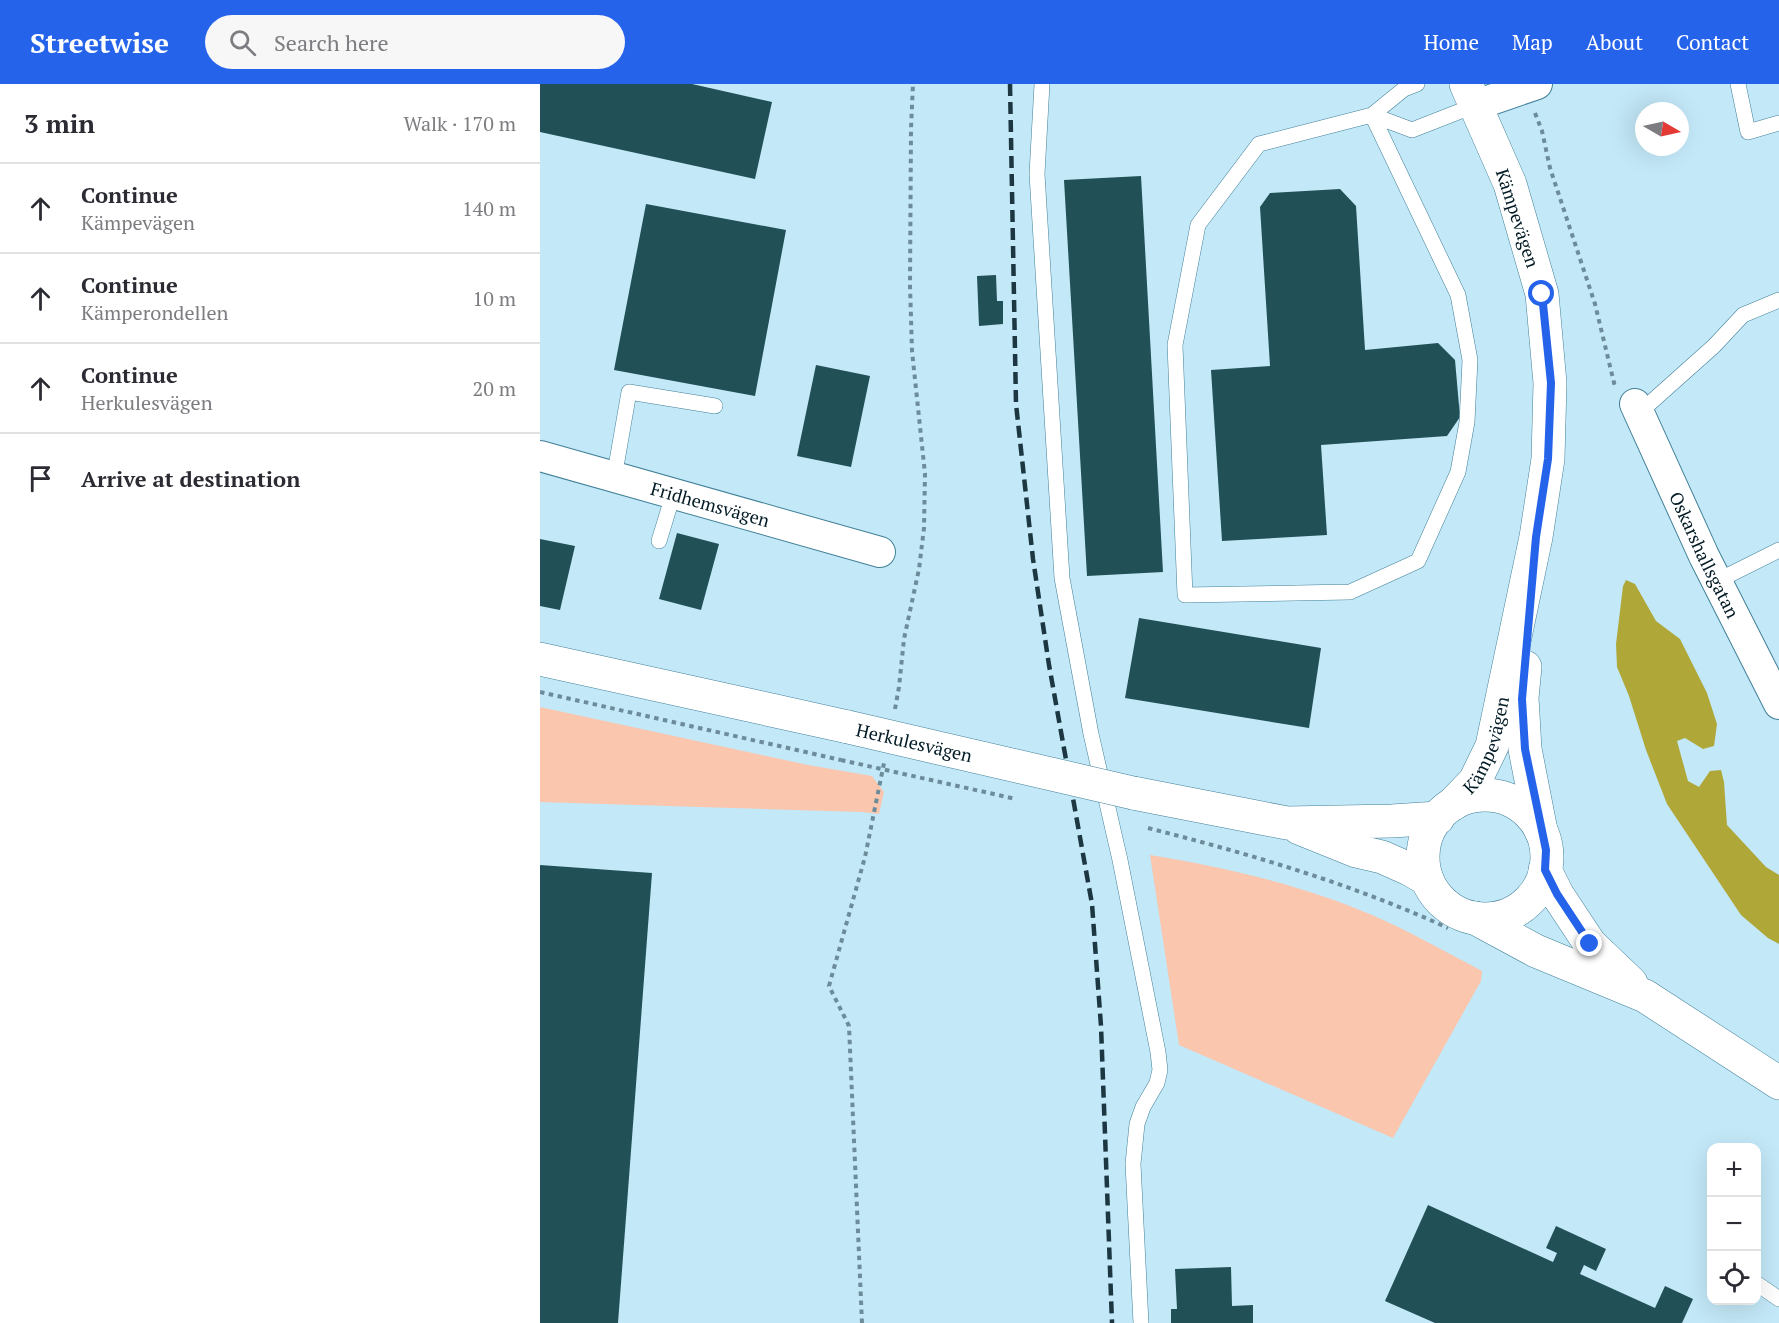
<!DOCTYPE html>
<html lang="en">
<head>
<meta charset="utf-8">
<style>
	:root { --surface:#fff; --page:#f7f7f7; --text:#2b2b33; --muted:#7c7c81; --line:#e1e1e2; --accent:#2563eb }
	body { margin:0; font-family:"PT Serif",serif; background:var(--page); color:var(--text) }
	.controls { position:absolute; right:18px; bottom:18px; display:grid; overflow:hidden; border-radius:12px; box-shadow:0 6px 24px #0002 }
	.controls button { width:54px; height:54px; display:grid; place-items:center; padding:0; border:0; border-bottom:2px solid var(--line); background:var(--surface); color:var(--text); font:30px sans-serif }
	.compass { position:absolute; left:1095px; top:18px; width:54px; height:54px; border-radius:50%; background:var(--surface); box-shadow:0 6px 24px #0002; rotate:99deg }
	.stop { position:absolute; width:18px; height:18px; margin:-14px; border:4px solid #2563eb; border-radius:50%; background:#fff }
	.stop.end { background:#2563eb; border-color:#fff; box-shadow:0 2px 6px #0008 }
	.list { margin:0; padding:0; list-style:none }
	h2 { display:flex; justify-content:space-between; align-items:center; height:78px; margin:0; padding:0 24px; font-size:26px }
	h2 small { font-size:20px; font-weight:400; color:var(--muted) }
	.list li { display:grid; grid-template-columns:39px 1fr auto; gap:18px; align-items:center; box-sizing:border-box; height:90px; padding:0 24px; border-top:2px solid var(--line) }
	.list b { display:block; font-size:22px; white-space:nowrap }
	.list p { margin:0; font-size:20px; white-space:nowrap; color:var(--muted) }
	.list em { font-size:20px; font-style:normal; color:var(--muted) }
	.icon { flex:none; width:33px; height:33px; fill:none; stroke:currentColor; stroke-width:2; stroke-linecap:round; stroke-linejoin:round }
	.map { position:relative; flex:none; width:1239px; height:1239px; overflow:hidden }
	header { display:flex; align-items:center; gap:36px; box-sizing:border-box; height:84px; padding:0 30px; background:var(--accent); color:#fff }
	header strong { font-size:28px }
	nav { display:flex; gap:33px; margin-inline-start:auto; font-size:21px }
	.search { width:420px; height:54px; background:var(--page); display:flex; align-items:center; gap:15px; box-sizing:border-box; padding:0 21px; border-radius:33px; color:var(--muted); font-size:22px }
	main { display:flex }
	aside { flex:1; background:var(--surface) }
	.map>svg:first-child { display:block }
</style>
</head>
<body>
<header>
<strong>Streetwise</strong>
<div class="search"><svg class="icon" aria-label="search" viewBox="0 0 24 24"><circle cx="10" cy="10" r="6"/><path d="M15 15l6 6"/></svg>Search here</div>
<nav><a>Home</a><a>Map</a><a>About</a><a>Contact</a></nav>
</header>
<main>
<aside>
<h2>3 min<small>Walk · 170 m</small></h2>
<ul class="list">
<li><svg class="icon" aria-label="ahead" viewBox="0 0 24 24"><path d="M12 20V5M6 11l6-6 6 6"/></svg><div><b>Continue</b><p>Kämpevägen</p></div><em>140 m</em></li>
<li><svg class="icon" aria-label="ahead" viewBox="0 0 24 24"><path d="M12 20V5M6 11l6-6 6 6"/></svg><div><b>Continue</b><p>Kämperondellen</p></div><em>10 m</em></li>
<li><svg class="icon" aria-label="ahead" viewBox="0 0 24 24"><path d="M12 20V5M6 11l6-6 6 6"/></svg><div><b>Continue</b><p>Herkulesvägen</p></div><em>20 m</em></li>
<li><svg class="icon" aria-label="arrive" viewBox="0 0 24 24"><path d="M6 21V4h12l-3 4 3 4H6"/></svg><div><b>Arrive at destination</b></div></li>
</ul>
</aside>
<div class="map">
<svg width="1239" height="1239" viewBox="0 0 1239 1239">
	<rect width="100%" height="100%" fill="#c3e8f8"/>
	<!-- green -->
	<path fill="#fac6ae" d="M0,623L268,681L332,692L344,708L339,730L322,728L0,718Z
		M610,771C684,783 762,801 832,831C869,847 906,868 942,887L941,897L853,1054L639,961Z"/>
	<!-- water -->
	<path fill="#afa839" d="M1086,496L1095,500L1116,537L1140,555L1167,609L1177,640L1174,662L1163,665L1145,654L1137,657L1148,697L1159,703L1170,687L1181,686L1184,698L1187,741L1226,783L1239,791V860L1228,854L1201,831L1127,720L1106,666L1089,612L1077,583L1076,560L1083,502Z"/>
	<!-- building -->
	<path fill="#215056" d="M0,0H152L232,18L215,95L0,48Z
		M601,92L623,488L547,492L524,96Z
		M800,105L816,122L825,266L898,259L915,276L920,333L907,352L781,361L787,451L682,457L671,286L730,282L720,123L730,109Z
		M106,120L246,146L215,312L74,286Z
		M456,191L457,217H463V240L439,242L437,192Z
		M276,281L330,292L311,383L257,372Z
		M137,449L179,460L161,526L119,515Z
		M0,455L35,462L20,526L0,522Z
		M599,534L781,564L769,644L585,614Z
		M0,781L112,789L78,1239H0Z
		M888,1121L1013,1178L1017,1169L1006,1164L1016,1142L1066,1165L1056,1187L1044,1181L1040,1190L1115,1224L1125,1202L1153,1215L1142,1239H895L845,1217Z
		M691,1183L692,1222L713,1221V1239H631V1225H637L635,1185Z"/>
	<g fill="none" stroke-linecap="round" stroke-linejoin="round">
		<!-- service casing -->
		<g stroke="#418098" stroke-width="16">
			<path id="service" d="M502,0L497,90L522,494L551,650L580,776L618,968L620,986L617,999L603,1023L597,1040L593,1080L601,1239
				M1198,0L1208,48L1239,39
				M832,31L918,211L930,276L927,338L918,388L878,477L810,508L645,511L635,261L658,141L719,60L832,31L864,5L877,0
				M832,31L872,46L936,21
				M1099,329L1174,262L1203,231L1239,216
				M74,394L89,308L175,322
				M119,457L133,411
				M1177,497L1239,466
				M1216,1199L1239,1215"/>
		</g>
		<!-- minor casing -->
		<g stroke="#418098" stroke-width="32">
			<g id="minor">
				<path d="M936,21L997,0"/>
				<path id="s1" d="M1095,320L1164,472L1239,620"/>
				<path id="s2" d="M0,372L340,468"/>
			</g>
		</g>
		<!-- tertiary casing -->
		<g stroke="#418098" stroke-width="34">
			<path id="tertiary" d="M0,575L308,643
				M593,709L747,739L852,737L898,734
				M759,744L816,767L842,773L869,785L887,795"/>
		</g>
		<!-- secondary casing -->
		<g stroke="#418098" stroke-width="34">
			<g id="secondary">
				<path d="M985,583L982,614L985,665L1001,747"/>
				<circle cx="945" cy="773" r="62"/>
				<path id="s3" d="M913,720L935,697L952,662L996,453L1008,375L1010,299L1002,210L970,100L926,0"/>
				<path d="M1005,786L1017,810L1050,860L1091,899"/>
				<path d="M935,834L996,867L1105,912L1239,999"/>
			</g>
		</g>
		<!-- path -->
		<path stroke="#6d8c9a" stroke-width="4" stroke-dasharray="4.5 4.5" stroke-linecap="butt" d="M995,29L1002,47L1010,84L1055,220L1075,303
			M0,608L301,676
			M355,625L359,603L364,555L379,485L384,444L385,390L372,267L370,201L371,44L373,0
			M608,744C710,770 812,800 908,844
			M322,1239L309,942L289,902L325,773L344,679"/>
		<!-- service -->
		<use href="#service" stroke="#fff" stroke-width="15"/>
		<!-- minor -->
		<use href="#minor" stroke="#fff" stroke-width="30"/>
		<!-- tertiary -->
		<use href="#tertiary" stroke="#fff" stroke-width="33"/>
		<!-- secondary -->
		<use href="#secondary" stroke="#fff" stroke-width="33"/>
		<!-- rail -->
		<path stroke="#1c3741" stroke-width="4.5" stroke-dasharray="12 6" stroke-linecap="butt" d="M470,0L476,320L493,475L509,581L552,820L561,942L572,1239"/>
		<!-- tertiary-bridge casing -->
		<g stroke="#418098" stroke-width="34" stroke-linecap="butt">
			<g id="tertiary-bridge">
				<path id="s4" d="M308,643L593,709"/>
			</g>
		</g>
		<!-- path-bridge -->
		<path stroke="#6d8c9a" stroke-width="4" stroke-dasharray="4.5 4.5" stroke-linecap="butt" d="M301,676L476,715"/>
		<!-- tertiary-bridge -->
		<use href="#tertiary-bridge" stroke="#fff" stroke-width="33"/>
	</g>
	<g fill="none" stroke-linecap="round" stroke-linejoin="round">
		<!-- route -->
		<path stroke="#2563eb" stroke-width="8" d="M1002,210L1011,299L1008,375L996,453L982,615L985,665L1006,766L1005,786L1017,810L1050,860"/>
	</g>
	<g text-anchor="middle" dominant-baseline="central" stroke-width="6" stroke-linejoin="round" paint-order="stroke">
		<!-- street labels -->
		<g font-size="18" fill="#021b25" stroke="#fff">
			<text transform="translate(978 134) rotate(72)">Kämpevägen</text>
			<text stroke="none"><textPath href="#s2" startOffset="177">Fridhemsvägen</textPath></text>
			<text stroke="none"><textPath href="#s1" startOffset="166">Oskarshallsgatan</textPath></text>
			<text stroke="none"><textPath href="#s4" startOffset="68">Herkulesvägen</textPath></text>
			<text stroke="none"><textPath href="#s3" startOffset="70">Kämpevägen</textPath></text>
		</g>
	</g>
</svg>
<div class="controls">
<button>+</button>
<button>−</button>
<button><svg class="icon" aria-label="locate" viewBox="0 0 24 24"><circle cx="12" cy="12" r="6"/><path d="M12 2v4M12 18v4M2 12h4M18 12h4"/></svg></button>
</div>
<svg class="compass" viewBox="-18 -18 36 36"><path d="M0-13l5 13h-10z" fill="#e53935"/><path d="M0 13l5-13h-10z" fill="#7c7c81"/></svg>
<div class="stop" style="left:1002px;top:210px"></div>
<div class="stop end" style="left:1050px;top:860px"></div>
</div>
</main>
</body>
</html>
